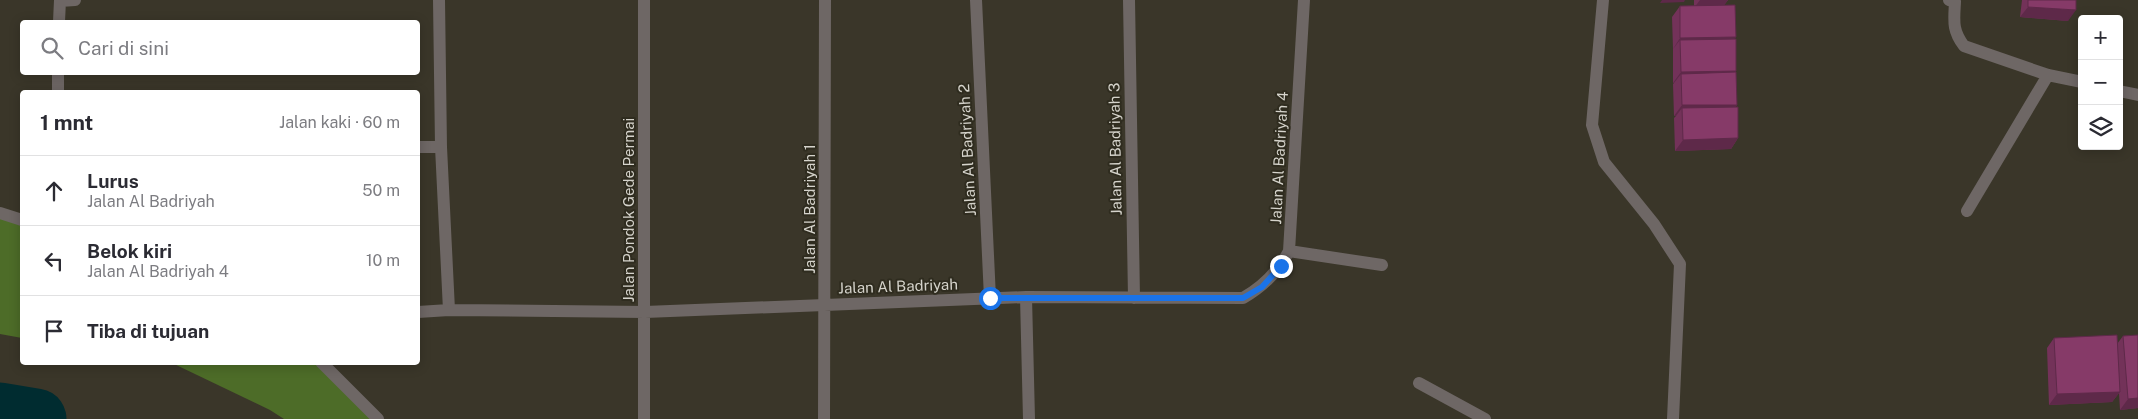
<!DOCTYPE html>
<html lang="id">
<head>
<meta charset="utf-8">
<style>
	:root { --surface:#fff; --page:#f2f2f3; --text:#2b2b33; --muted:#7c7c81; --line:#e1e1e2 }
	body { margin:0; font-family:"Public Sans",sans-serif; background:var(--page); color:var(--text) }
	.controls { position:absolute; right:15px; top:15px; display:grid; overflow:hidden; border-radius:5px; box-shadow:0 2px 12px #0003 }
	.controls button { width:45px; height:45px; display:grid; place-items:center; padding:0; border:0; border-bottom:1px solid var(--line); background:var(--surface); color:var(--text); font:25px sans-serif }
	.stop { position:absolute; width:15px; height:15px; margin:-11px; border:4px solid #1a73e8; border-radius:50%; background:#fff }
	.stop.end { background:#1a73e8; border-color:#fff; box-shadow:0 1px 5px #0008 }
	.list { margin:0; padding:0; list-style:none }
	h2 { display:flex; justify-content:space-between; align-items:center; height:65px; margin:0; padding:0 20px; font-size:21px }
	h2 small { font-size:16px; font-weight:400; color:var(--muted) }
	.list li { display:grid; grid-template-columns:32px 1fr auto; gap:15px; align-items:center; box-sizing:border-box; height:70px; padding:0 20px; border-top:1px solid var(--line) }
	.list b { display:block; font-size:19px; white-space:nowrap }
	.list p { margin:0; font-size:16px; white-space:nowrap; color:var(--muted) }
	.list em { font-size:16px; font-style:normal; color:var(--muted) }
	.icon { flex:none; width:28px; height:28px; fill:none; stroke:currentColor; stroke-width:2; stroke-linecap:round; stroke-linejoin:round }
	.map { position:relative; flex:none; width:2138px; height:419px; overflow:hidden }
	.search { position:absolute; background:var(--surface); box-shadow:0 2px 12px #0003; left:20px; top:20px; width:400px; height:55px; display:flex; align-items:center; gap:12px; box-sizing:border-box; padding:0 18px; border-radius:5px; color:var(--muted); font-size:19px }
	.panel { position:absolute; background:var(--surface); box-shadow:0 2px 12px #0003; left:20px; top:90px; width:400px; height:275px; border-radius:5px }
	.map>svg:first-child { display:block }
</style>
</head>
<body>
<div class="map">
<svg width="2138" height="419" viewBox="0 0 2138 419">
	<rect width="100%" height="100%" fill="#3a3629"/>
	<!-- green -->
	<path fill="#4d6c28" d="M0,213L22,220V338L0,334Z
		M172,363H319L377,419H284L270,410Z"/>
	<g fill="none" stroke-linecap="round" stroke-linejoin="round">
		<!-- river -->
		<path stroke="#002c30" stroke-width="61" d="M0,413L36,419"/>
		<!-- minor -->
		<path stroke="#6e6765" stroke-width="12" d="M439,0L441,147L449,310
			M976,0L990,298
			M1129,0L1134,298
			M1603,0L1592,125L1604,162L1654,224L1680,264L1673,419
			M1949,0L1955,2C1954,21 1952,30 1964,46L2048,75L2082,82
			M60,1L75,0
			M59,22L60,0
			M2119,91L2138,95
			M58,92V72
			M418,147H441
			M1967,211L2048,75
			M0,213L22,220
			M1289,251L1382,265
			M1026,297L1029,419
			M418,312L449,310L645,312L1026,297L1243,298C1264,286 1278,272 1289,251L1304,0
			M321,362L378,419
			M1419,383L1485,419
			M644,419V0
			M824,419L825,0"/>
	</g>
	<!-- wall -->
	<path fill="#733259" d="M1694,0H1728L1724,5L1734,39L1736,71L1735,72L1737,105L1735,107L1738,138L1731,149L1675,151L1674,118L1676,116H1674L1673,84L1674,83H1673V49L1672,17L1680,6H1694Z
		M2022,0H2076L2068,21L2020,17Z
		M2138,335V408L2120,410L2119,393L2112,402L2049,405L2047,348L2054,338L2117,344L2123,336Z"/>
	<!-- shaded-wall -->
	<path fill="#5e2949" d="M1662,0H1685L1684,2L1660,3Z
		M1700,0H1728L1723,7L1694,8Z
		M2028,7L2076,10L2068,21L2020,17Z
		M1736,37L1728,48L1680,40L1673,49L1680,38Z
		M1736,71L1729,81L1681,74L1674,83H1673L1681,72Z
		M1682,105H1737L1729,115L1682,108L1676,116H1674Z
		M1738,138L1731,149L1675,151L1683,140Z
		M2120,392L2112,402L2049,405L2057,394Z
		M2138,398V408L2120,410L2128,399Z"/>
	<!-- building -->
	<path fill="#863a68" stroke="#5e2949" d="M2028,0H2076V10L2028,7Z
		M1735,5L1736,37L1680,38V6Z
		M1736,39V71L1681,72L1680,40Z
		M1736,72L1737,105H1682L1681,74Z
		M1738,107V138L1683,140L1682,108Z
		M2117,335L2120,392L2057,394L2054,338Z
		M2138,335V398L2128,399L2123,336Z"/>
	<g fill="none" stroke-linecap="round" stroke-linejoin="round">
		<!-- route -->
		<path stroke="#1a73e8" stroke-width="6" d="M990,298H1243L1262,287L1281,266"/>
	</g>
	<g text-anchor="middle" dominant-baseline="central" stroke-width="4" stroke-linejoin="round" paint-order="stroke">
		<!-- street labels -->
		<g font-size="15" fill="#d5d3cb" stroke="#2f2c1f">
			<text transform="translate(1115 149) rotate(-91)">Jalan Al Badriyah 3</text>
			<text transform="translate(967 150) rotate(-93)">Jalan Al Badriyah 2</text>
			<text transform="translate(1279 158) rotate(-87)">Jalan Al Badriyah 4</text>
			<text transform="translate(809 209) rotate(-90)">Jalan Al Badriyah 1</text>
			<text transform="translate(628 210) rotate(-90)">Jalan Pondok Gede Permai</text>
			<text transform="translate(898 286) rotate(-2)">Jalan Al Badriyah</text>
		</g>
	</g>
</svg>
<div class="controls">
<button>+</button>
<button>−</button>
<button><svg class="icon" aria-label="layers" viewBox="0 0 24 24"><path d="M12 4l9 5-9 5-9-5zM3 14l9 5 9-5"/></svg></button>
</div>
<div class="stop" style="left:990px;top:298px"></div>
<div class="stop end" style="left:1281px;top:266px"></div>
<div class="search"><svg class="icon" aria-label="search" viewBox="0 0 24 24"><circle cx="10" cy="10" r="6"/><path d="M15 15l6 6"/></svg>Cari di sini</div>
<section class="panel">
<h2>1 mnt<small>Jalan kaki · 60 m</small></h2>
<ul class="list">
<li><svg class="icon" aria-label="ahead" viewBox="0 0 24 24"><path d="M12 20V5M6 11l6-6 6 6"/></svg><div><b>Lurus</b><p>Jalan Al Badriyah</p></div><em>50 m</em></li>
<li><svg class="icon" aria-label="left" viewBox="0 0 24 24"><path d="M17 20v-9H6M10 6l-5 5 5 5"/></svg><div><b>Belok kiri</b><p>Jalan Al Badriyah 4</p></div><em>10 m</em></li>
<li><svg class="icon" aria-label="arrive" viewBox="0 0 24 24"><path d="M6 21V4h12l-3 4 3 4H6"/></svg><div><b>Tiba di tujuan</b></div></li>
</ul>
</section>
</div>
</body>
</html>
